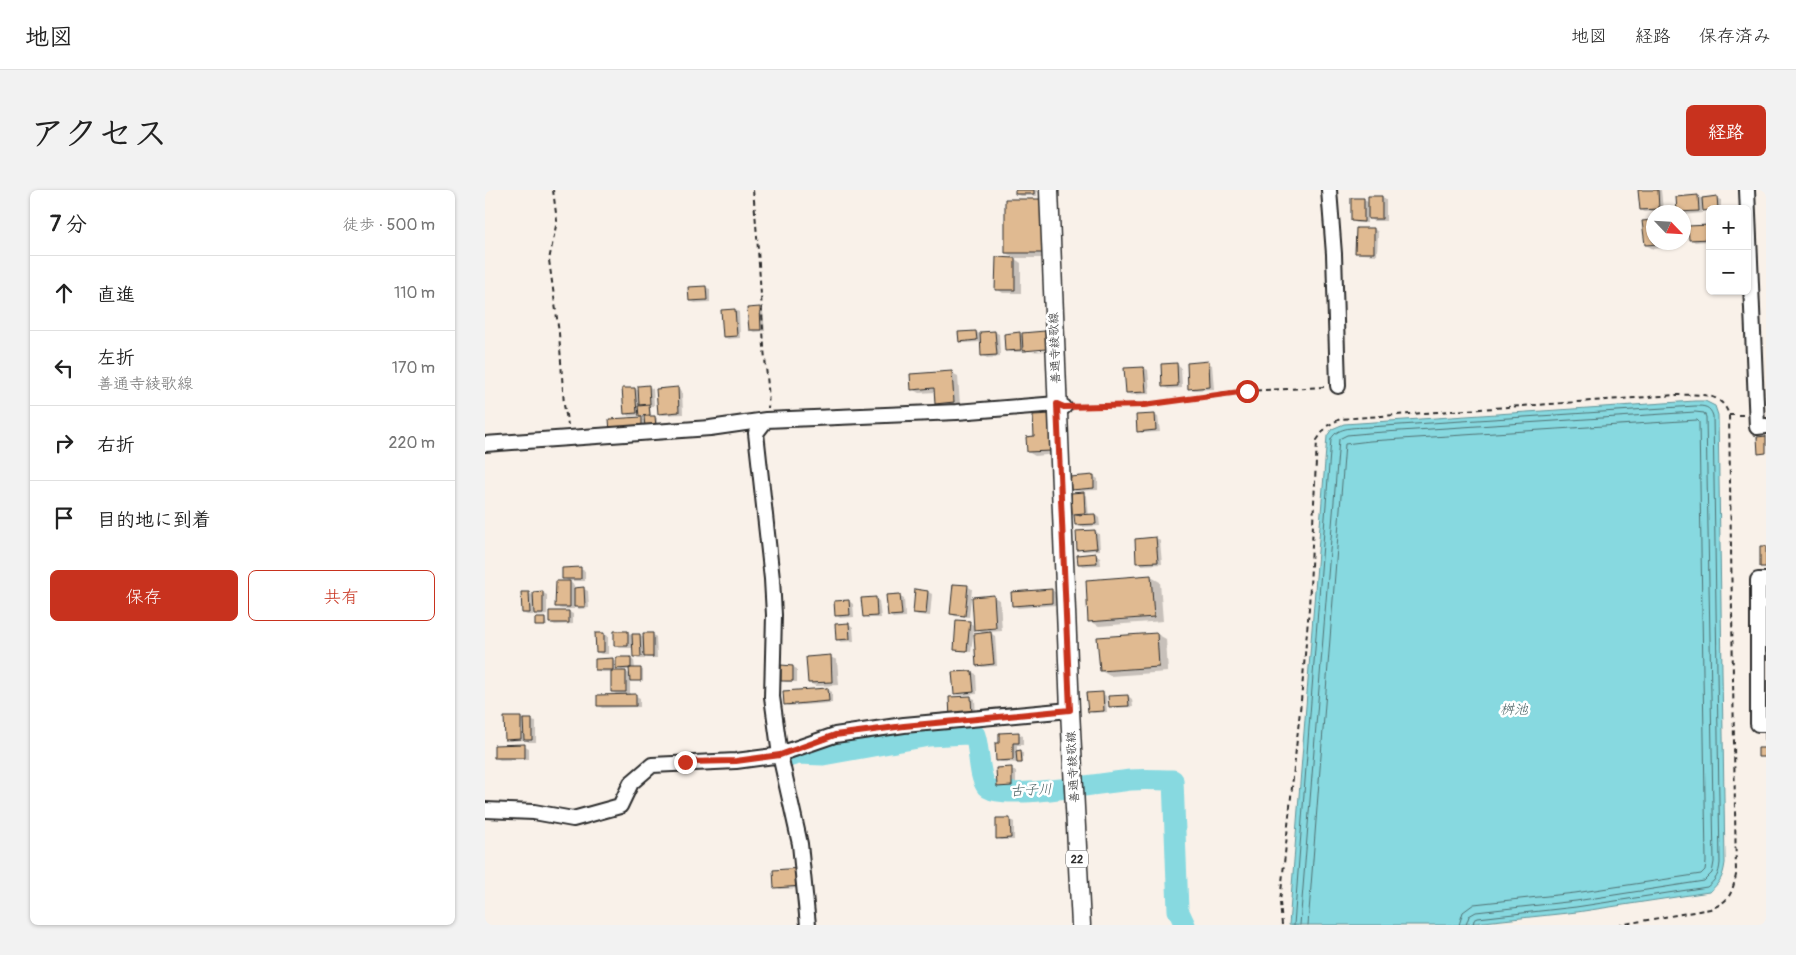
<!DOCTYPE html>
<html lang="ja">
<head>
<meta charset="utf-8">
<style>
	:root { --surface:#fff; --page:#f2f2f2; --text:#222; --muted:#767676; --line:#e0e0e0; --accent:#c8321e }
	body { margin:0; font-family:Pangolin,"Klee One",sans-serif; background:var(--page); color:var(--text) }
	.controls { position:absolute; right:15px; top:15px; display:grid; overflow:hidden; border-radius:8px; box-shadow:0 1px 4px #0004 }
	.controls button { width:45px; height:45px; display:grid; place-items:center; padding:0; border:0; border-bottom:1px solid var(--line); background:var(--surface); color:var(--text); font:25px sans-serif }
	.compass { position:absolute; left:1161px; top:15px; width:45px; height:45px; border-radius:50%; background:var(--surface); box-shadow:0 1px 4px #0004; rotate:115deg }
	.stop { position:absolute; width:15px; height:15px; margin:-11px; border:4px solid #c8321e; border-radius:50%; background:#fff }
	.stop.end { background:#c8321e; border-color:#fff; box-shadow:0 1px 5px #0008 }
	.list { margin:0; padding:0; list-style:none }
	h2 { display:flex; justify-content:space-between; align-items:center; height:65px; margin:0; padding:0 20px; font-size:21px }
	h2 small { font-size:16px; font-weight:400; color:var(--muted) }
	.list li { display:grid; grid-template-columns:32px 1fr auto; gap:15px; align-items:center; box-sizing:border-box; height:75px; padding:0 20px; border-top:1px solid var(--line) }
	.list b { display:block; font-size:19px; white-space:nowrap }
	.list p { margin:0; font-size:16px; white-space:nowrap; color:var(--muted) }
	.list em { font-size:16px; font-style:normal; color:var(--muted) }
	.actions { display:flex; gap:10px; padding:15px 20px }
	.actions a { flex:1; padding:11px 0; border:1px solid var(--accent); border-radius:8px; text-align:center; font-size:18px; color:var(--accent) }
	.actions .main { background:var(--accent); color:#fff }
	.icon { flex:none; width:28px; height:28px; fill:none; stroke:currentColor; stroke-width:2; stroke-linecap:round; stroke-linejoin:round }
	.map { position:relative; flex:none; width:1281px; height:735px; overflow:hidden; border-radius:8px }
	header { display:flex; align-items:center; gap:30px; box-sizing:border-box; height:70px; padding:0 25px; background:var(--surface); border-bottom:1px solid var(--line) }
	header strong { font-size:24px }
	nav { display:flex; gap:28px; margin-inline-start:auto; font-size:18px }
	.intro { display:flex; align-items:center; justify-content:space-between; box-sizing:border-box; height:120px; padding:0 30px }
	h1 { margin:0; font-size:35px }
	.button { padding:12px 22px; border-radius:8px; background:var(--accent); color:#fff; font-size:18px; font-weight:700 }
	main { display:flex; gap:30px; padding:0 30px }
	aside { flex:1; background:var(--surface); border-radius:8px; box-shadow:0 1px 4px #0004 }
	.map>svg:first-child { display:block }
</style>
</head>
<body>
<header>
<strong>地図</strong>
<nav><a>地図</a><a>経路</a><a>保存済み</a></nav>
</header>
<div class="intro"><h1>アクセス</h1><a class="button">経路</a></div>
<main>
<aside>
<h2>7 分<small>徒歩 · 500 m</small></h2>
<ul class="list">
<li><svg class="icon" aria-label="ahead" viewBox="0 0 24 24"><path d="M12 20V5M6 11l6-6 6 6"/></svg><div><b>直進</b></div><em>110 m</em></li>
<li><svg class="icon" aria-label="left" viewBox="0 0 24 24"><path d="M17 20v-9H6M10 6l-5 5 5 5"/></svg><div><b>左折</b><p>善通寺綾歌線</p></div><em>170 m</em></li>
<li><svg class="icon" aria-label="right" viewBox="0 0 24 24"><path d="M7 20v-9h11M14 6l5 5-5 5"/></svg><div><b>右折</b></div><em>220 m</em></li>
<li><svg class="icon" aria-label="arrive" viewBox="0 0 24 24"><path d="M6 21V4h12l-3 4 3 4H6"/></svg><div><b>目的地に到着</b></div></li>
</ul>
<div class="actions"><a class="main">保存</a><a>共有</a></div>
</aside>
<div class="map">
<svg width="1281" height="735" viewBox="0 0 1281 735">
	<rect width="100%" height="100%" fill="#f9f1e9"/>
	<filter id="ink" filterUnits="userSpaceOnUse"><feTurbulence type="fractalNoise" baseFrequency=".02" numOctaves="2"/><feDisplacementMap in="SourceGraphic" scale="10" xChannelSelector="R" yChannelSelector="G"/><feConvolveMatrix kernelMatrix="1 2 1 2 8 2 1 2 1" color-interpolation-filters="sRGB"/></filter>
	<g filter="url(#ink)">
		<!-- water -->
		<path fill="#87d9e0" stroke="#629398" d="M1210,211H1220L1230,216L1233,225L1240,673C1238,687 1235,693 1224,702L1092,722L971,735H804L842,246L847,239L859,234Z"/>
		<!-- shadow -->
		<path fill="#0003" fill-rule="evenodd" d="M531,0H552V6H535L531,4Z
			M1154,0H1176L1178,20L1160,22L1156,20Z
			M1212,6L1219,10L1231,8L1236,10V19H1225L1224,23L1217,19V23L1198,25V22H1193L1192,8Z
			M897,7L901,9V31H888L882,27V33H872L868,31L878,9L884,13Z
			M566,15V68H530L521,63Z
			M1168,31V52H1195V56L1168,59L1161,55L1159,32Z
			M1224,36L1225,51L1210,52L1206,49Z
			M889,39L893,42L892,65L876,64L872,62Z
			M530,69L536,73V103H518L512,99Z
			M220,97L225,99V112L210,113L205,111Z
			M274,118L278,121L280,141L269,142L265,140Z
			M250,120L254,122L255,148L243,149L239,147Z
			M491,142L496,145L510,142L514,144L515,167L502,168L497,165V152L479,153L475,151Z
			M560,142L564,145L565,158L542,160V162H526L521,160L535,144L538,146Z
			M565,160V161L542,162Z
			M723,173L727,175L729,199L709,200L705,198Z
			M691,174L696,177L697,198L683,199L678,196Z
			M659,178L663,180L665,204L646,205L642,203Z
			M467,183L473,186L475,216L458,217L451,213L450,202L434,203L427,199Z
			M163,196L168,199L169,216H165L166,227L172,228V237L130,244L156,228L161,231V225L144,226L140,223L138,199H150L155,201Z
			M193,198L197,201L198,224L178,225L174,223Z
			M669,225L673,227L675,242L657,243L653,241Z
			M575,250L572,264L550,266L543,262Z
			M608,286L613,289V300L591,301L587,299Z
			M598,304L602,306L604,326L610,325L614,328L615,336L595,337L591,335L594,326L589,323Z
			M610,341L614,344L615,360L598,361L594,359Z
			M671,348L675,351L677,374L657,375L653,373L651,350Z
			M611,365L615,367L616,375L598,376L594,374Z
			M95,379L100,381V391H83L79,388Z
			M666,387L675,392L678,431L614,436L605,431Z
			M85,392L89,395V399H99L103,401L104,418L94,419L89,415V419H76L72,416Z
			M482,396L487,399L484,427L470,426L466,424Z
			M566,400L570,402L571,415L533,418L528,415Z
			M443,402L447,404L445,426L433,425L429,423Z
			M44,403L49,406L58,403L62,405V425L54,426L48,422V425H42L38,423Z
			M415,406L419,408L420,427L408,428L404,425Z
			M508,407L515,410L517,441L504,442L510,446L512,476L497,477L493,475L499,444L489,438L486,462L474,461L470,459L485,433L490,436Z
			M390,409L394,411L396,428H383L379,426Z
			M364,411L368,414L369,427L355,428L351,425Z
			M84,422L88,424V434L70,435L65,432Z
			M1277,424H1281V436L1278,434Z
			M60,429L61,430L62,436H51Z
			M364,434L368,437L369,451L356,452L352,449Z
			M143,442L147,446L155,445L160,448L167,444L171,447L172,468H164L159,466L160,469H153L149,466V458H135L130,456Z
			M119,444L123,446V464H116L112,462Z
			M672,444L681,449L683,482L625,486L616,481Z
			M1278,451H1281V470L1279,469Z
			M345,467L352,470L354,495L331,496L324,493Z
			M145,468L149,471L150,479L158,480V491L145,490V506H151L155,508V517L117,518L113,515L135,506L127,502V482H116L112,480L128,470L132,472ZM132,478L140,482H132ZM138,480H146V485Z
			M308,477L312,479V492H301L297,490Z
			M487,482L491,484L492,504L474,505L470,503Z
			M342,499L347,502V513L304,516L300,514Z
			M617,503L621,506L622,522L608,523L604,521Z
			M643,506L647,509L648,517L629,518L625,516Z
			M485,507L490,509L491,529L471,531Z
			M36,528L51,532V552H44L40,550L25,551L21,549Z
			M533,544L538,546V555H532V562L538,563V573L516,572L512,570L515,554Z
			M40,556L44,558V569L15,570L11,568Z
			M526,579L531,581V598H517L513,596Z
			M525,629L529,632V650H516L512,648Z
			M320,682L321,698L295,699L291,697Z"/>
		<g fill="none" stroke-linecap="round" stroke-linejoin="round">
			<!-- shore -->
			<path stroke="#507173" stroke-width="1" d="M809,735L846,249C853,236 871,238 884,237L1210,216C1219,216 1225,216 1228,226L1235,673C1234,684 1231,690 1222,697L1091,717L993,728L989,730L988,735
				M815,735L854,249L862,245L884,243L1210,222L1219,223L1221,227L1229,672L1227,683L1219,691L1091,711L991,722L984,726L981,735
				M823,735L860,254L885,251L1212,230L1214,232L1221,672L1220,680L1216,684L1090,703L989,714L978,722L974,735"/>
			<!-- river -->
			<path stroke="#87d9e0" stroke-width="21" d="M300,568L313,564L338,565L444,546L482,544L490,545C495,560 493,586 502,597C514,611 624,592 646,590C660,589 674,590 688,590L693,720L700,735"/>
		</g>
		<!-- building -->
		<path fill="#e0ba91" stroke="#2b2b2b" d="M530,0H549V4H530Z
			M1153,0H1173L1174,19L1155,20Z
			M1213,5L1214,21L1192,22L1191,7Z
			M883,6H897V29H883Z
			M1232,6L1233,19L1218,21L1217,8Z
			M866,8H879V32L866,31Z
			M520,9H557V63H520Z
			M1168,30V52L1189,53L1160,55L1157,31Z
			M1224,35L1225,49L1204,50L1203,36Z
			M871,38H889V63H870Z
			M511,67L530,68V100H510Z
			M221,96L222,110L204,111L203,97Z
			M275,117L276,140H264L262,118Z
			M250,119L252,146L238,147L236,120Z
			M491,141L492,150L474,152L473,142Z
			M510,141L512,165L496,166L495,142Z
			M560,141L561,159L538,161L537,143Z
			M535,142L536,160L520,161L519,144Z
			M724,171L725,197L703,199L702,173Z
			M692,173L693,196L677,197L676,174Z
			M659,177L661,202L641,203L639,178Z
			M467,181L469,212L450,214L449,198L426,200L425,184Z
			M164,195L165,214L154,215L153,196Z
			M193,197L194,222L173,224L171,199Z
			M137,198H150L152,223L139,224Z
			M164,215L165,225L154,226L153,216Z
			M567,224L566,261L542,262L541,247L549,246L548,225Z
			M670,224L671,240L652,242L651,225Z
			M159,226H170L171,237L160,238Z
			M157,227V240L125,242L124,229Z
			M1281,246V263L1273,264L1272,247Z
			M609,285V298L586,300L585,287Z
			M599,302L600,323L587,324L586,303Z
			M610,324L611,334L590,335L589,325Z
			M610,340L612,358L592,360L591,341Z
			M671,347L673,372L651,373L650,349Z
			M1275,356H1281V377H1275Z
			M611,363L612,373L593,374L592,365Z
			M96,377V389H77V378Z
			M666,385L669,427L603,432L601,390Z
			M71,391H85V417H70Z
			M468,394L483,395L480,426L465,424Z
			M99,397L100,417H89V398Z
			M430,399L443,401L441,424L428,423Z
			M567,399V413L527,416L526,402Z
			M58,401V424H49L48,402Z
			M36,402H44L45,423H37Z
			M415,404L417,425L403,426L401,405Z
			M509,405L511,438L489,440L487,407Z
			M391,407L392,426L378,427L376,408Z
			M364,410L365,425L350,426L349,411Z
			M64,421H84V433H64Z
			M50,428H60V436H50Z
			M471,430L485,431L482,461L469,460Z
			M364,433L365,449L351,450L350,434Z
			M129,441H143V456H129Z
			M506,442L509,474L491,476L489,444Z
			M110,443H119V462H111Z
			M158,443H168V467H159Z
			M672,443L674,477L615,481L612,447Z
			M147,444H155L156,467H148Z
			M346,465L347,492L323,493L321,467Z
			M131,467H146V478L131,479Z
			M128,468V480H110V469Z
			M296,475L308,476V491H296Z
			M144,478H156V491H145Z
			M126,481H141V502H126Z
			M487,481L489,502L469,504L467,482Z
			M343,498L344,511L299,515L298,501Z
			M618,502L619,521L603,522L601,503Z
			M151,504V516H112V505Z
			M643,505L644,516L624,517L623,506Z
			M486,506L487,527L465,529L464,507Z
			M19,527H36V549L20,550Z
			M38,529H47V550H39Z
			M534,542V553H528V570L511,571L510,553H514V543Z
			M1280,542L1281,567H1273V558H1280Z
			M40,554V568H9V555Z
			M536,560L537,573H532L531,561Z
			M527,577V596L512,597L511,578Z
			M511,628H525L526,648L511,649Z
			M316,678L317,696L289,698L288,680Z"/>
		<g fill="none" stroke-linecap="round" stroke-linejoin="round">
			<!-- minor casing -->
			<g stroke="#2b2b2b" stroke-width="18">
				<path id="minor" d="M844,0L849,64L853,196
					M1262,0L1272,237L1281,236
					M281,230L271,243L287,389L289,425L287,507L295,565L315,654L323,735
					M0,254L225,238L281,230L472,222L572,214L579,217
					M1281,390H1273V534H1281
					M0,620L49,622L88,629L135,616L146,593L167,575L251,571L289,566L350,545L419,535L585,520"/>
			</g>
			<!-- major casing -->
			<g stroke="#2b2b2b" stroke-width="21">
				<path id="major" d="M564,0L585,520L596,735"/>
			</g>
			<!-- path -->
			<path stroke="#2b2b2b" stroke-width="2" stroke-dasharray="5 4" stroke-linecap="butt" d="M68,0L72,31L64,70L74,143L79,215L83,235
				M268,0C273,52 276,104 279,157C280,176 285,199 283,218
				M592,217L659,215L761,201L841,197
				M1244,225H1259
				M797,735L795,712L816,511L824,418L832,250L842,236L855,229L1191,205C1212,205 1236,200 1244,225L1251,685C1247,704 1244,712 1225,719L1134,735"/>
			<!-- minor -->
			<use href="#minor" stroke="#fff" stroke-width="14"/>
			<!-- major -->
			<use href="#major" stroke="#fff" stroke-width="18"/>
		</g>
	</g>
	<g fill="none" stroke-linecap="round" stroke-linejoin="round" filter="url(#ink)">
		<!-- route -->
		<path stroke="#c8321e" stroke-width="6" d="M200,572L251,571L295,565L350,545L419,536L585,520L572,214L579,217L659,215L762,201"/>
	</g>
	<g text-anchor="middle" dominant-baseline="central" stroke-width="5" stroke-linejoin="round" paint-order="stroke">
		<!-- shield labels -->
		<rect fill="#fff" stroke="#6b6b6b" stroke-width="1" x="581" y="660.5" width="22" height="17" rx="4"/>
		<g font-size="11" font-weight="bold" fill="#2b2b2b">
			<text x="592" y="669">22</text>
		</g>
		<!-- street labels -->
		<g font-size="12" fill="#2b2b2b" stroke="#fff">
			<text transform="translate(570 158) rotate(-92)">善通寺綾歌線</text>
			<text transform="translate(588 577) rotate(-93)">善通寺綾歌線</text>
		</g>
		<!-- water labels -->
		<g font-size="14" font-style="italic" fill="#475f61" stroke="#fff">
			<text x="1029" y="519">桝池</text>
			<text transform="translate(546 600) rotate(-3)">古子川</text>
		</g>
	</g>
</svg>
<div class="controls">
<button>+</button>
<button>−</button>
</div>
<svg class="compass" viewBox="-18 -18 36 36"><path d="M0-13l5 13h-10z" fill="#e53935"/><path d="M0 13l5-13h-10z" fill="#767676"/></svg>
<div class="stop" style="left:762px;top:201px"></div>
<div class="stop end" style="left:200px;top:572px"></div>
</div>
</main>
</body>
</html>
